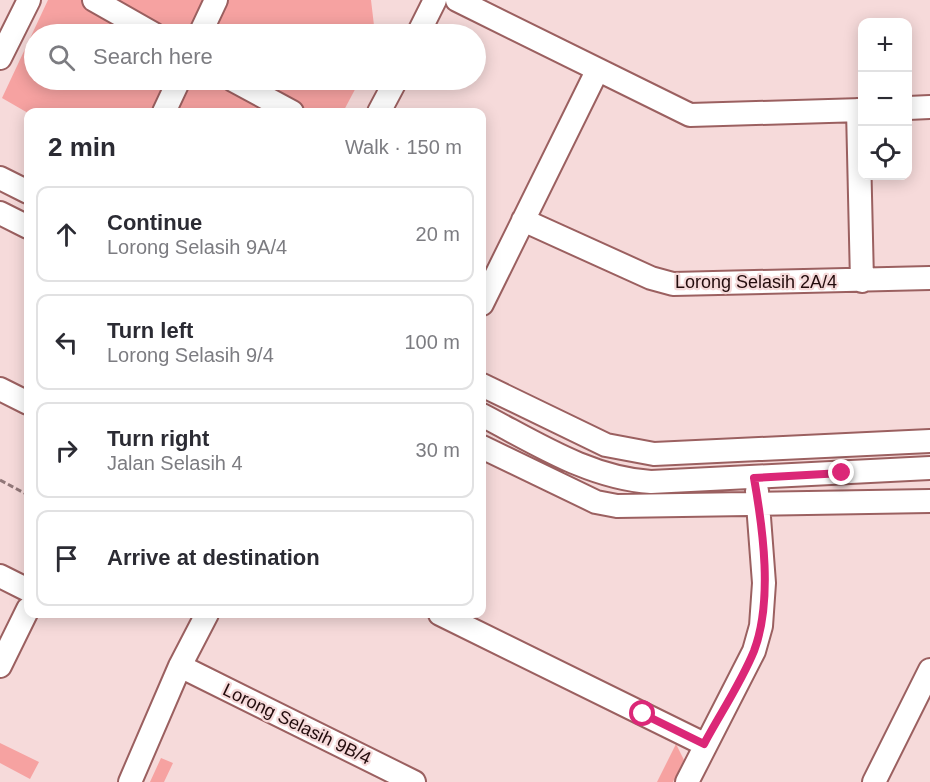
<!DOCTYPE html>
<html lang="en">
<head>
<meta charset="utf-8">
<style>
	:root { --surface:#fff; --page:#f2f2f3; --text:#2b2b33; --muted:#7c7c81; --line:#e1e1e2 }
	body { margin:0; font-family:Arial,sans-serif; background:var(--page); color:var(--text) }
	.controls { position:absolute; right:18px; top:18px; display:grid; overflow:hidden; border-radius:12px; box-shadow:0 3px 15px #0003 }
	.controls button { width:54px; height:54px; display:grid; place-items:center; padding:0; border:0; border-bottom:2px solid var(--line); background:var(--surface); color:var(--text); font:30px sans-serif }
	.stop { position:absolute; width:18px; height:18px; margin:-14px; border:4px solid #db2777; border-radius:50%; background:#fff }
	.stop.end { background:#db2777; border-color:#fff; box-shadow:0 2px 6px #0008 }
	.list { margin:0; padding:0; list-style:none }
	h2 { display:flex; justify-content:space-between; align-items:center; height:78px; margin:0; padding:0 24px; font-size:26px }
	h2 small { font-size:20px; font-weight:400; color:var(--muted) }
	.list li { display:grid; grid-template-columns:39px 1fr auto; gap:18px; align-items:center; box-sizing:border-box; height:96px; margin:0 12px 12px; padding:0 12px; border:2px solid var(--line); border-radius:12px }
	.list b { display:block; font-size:22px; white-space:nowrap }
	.list p { margin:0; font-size:20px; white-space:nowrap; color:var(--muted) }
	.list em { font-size:20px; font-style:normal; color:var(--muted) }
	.icon { flex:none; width:33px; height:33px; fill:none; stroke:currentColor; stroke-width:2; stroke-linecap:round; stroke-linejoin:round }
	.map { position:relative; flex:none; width:930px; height:782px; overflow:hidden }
	.search { position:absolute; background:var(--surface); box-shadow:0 3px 15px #0003; left:24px; top:24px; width:462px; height:66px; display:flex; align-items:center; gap:15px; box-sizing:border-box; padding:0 21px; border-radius:33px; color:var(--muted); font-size:22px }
	.panel { position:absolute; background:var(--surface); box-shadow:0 3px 15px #0003; left:24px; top:108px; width:462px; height:510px; border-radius:12px }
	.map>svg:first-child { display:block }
</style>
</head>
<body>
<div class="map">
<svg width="930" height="782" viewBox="0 0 930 782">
	<rect width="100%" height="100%" fill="#f6dada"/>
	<!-- green -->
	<path fill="#f6a2a1" d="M48,0H371L375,34H34V80H360L343,112L28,113L2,98Z
		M0,743L39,762L30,779L0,763Z
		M676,744L684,760L673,782H657Z
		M161,758L173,763L164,782H150Z"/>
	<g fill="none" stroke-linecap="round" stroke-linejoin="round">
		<!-- minor casing -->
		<g stroke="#9b6060" stroke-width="26">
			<path id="minor" d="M94,0L154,34
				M457,0L690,115L862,110
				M200,34L216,0
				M418,34L435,0
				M0,58L29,0
				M233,80L292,112
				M908,108L930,107
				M858,110L862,281
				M164,112L179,80
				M379,112L396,80
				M0,178L28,192
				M0,213L28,227
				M523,220L651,278L673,284L930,278
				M482,304L597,71
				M482,385L606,445L654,454L930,441
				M0,389L28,403
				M482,415C536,443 589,478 651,482L930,468
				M482,447L596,502L617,506L930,501
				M0,576L28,590
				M440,614L704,744
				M0,666L28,609
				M180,666L414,782
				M130,782L180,666L207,614
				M687,782L754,651L761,626L764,583L757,491
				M874,782L930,670"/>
		</g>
		<!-- path -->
		<path stroke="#917778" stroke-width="3" stroke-dasharray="6 3" stroke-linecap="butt" d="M0,480L28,495"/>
		<!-- minor -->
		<use href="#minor" stroke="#fff" stroke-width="22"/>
	</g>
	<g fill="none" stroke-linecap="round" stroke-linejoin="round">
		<!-- route -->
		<path stroke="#db2777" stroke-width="8" d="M643,714L704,744C720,714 741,683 754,651C773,601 763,529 754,478L842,473"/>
	</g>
	<g text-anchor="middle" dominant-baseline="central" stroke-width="4.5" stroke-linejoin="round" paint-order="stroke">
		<!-- street labels -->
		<g font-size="18" fill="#230c0d" stroke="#f6dada">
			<text x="756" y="282">Lorong Selasih 2A/4</text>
			<text transform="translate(297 724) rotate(26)">Lorong Selasih 9B/4</text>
		</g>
	</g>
</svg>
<div class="controls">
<button>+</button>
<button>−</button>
<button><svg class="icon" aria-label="locate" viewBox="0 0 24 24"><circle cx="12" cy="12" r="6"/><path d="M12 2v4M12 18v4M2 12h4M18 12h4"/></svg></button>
</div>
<div class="stop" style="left:643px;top:714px"></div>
<div class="stop end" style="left:842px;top:473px"></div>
<div class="search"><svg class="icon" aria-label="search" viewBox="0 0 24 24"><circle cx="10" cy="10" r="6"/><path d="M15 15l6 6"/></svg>Search here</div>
<section class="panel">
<h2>2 min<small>Walk · 150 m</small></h2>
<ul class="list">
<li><svg class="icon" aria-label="ahead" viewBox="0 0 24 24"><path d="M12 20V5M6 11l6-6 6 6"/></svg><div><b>Continue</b><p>Lorong Selasih 9A/4</p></div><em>20 m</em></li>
<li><svg class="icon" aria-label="left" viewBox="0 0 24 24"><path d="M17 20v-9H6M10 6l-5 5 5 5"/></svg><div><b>Turn left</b><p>Lorong Selasih 9/4</p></div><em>100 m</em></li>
<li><svg class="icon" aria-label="right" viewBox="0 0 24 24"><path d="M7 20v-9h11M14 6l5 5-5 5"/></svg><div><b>Turn right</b><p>Jalan Selasih 4</p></div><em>30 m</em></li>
<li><svg class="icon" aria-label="arrive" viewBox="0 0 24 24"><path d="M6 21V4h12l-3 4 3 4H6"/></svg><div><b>Arrive at destination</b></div></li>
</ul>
</section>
</div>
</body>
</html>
